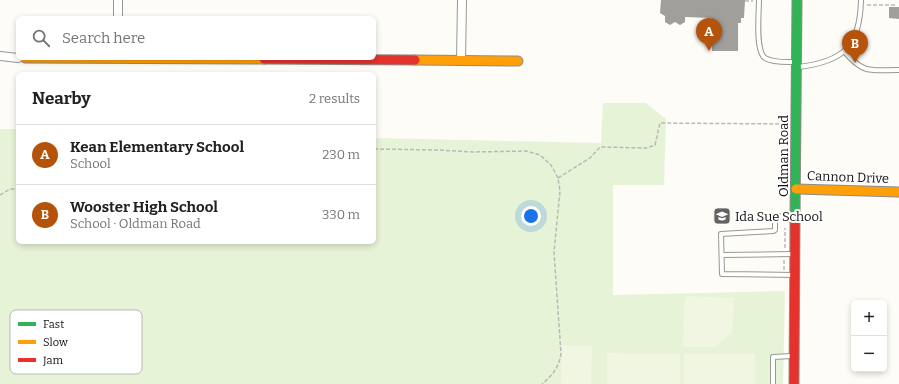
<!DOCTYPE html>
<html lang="en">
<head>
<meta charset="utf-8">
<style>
	:root { --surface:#fff; --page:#f2f2f2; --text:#202124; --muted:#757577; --line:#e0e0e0; --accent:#b45309 }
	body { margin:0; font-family:Bitter,serif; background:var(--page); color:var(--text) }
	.controls { position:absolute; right:12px; bottom:12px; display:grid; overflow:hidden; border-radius:6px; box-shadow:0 2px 6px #0003 }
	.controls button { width:36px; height:36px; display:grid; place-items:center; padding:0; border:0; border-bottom:1px solid var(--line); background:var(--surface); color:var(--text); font:20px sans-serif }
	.you { position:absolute; left:531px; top:216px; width:14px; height:14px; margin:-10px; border:3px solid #fff; border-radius:50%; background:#1a73e8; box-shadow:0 0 0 6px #1a73e833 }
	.badge { display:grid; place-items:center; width:26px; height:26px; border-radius:50%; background:var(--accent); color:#fff; font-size:13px; font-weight:700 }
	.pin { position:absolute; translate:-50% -33px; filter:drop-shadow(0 1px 2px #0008) }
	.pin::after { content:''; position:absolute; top:21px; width:14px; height:12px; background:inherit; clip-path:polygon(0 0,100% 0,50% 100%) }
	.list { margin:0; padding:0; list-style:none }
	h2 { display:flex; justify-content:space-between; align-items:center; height:52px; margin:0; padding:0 16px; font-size:17px }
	h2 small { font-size:13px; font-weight:400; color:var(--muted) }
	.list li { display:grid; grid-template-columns:26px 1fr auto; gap:12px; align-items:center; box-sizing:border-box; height:60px; padding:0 16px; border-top:1px solid var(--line) }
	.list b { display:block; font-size:15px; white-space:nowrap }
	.list p { margin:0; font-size:13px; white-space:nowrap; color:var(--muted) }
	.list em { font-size:13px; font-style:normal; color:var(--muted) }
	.icon { flex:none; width:22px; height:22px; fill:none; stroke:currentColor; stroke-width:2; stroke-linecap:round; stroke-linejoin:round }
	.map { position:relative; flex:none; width:899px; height:384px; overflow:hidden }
	.search { position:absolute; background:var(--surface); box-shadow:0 2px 6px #0003; left:16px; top:16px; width:360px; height:44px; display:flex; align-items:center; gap:10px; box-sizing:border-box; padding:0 14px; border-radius:6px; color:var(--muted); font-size:15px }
	.panel { position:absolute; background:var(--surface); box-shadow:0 2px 6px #0003; left:16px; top:72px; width:360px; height:172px; border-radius:6px }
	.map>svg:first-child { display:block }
</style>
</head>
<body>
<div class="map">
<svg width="899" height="384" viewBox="0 0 899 384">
	<rect width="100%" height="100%" fill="#fdfcf7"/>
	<!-- green -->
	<path fill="#e7f3d7" d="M603,103H646L666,119L664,185H613V295L785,291L783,384H0V129H18V242H374V138L601,143Z"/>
	<!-- pitch -->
	<path fill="#f0f6e1" d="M688,296L734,298L732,332L716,347H683L684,300Z
		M562,345L592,346L591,384H561Z
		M607,353L680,354V384H607Z
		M684,354H755V384H684Z"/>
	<!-- building -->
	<path fill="#a19f9c" d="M661,0H745L744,18H741V23H738V51H712V18L685,17V22L680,25L675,22L670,25L665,22V16L660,13Z
		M889,7H899V19L889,18Z"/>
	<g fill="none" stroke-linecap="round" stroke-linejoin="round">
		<!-- lane casing -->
		<g stroke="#979795" stroke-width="6">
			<path id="lane" d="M759,0C759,12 755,51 765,58C773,63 787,62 796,62
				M844,51C864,75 871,70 899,70
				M798,67C843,62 860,47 861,0
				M764,217L793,216
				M775,217V230L773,231L721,234L722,274L794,275
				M722,255L793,254
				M773,384V357L792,356"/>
		</g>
		<!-- street casing -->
		<g stroke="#979795" stroke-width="10">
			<path id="street" d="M118,18V0
				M0,56L18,58
				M461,61L462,0"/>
		</g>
		<!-- fast casing -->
		<g stroke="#8e8d8b" stroke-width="11">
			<path id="fast" d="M795,221L797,0"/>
		</g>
		<!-- slow casing -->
		<g stroke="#8e8d8b" stroke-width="11">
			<path id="slow" d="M25,58L264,59
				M415,60L518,61
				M796,189L899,192"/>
		</g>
		<!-- jam casing -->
		<g stroke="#8e8d8b" stroke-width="11">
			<path id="jam" d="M264,59L415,60
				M794,384L795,221"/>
		</g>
		<!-- path -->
		<path stroke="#b9b9b8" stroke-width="1.5" stroke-dasharray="4 2" stroke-linecap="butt" d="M745,1H753
			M867,5H895
			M374,149L439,150L473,152L526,151L540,155L551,165L558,178L560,191L554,252L561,354C559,367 552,376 542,384
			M558,178L590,158L600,147L647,148L655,145L660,123L786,124
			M0,195L10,189H18
			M785,248V228
			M784,270V260"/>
		<!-- lane -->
		<use href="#lane" stroke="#fffffe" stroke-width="4"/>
		<!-- street -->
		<use href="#street" stroke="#fffffe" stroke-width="8"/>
		<!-- fast -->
		<use href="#fast" stroke="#30b455" stroke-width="9"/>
		<!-- slow -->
		<use href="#slow" stroke="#ff9f0a" stroke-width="9"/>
		<!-- jam -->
		<use href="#jam" stroke="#e5322d" stroke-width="9"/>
	</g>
	<!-- icons -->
	<defs>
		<g id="school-square" transform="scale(0.9)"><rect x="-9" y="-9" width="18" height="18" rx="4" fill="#646362" stroke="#fff"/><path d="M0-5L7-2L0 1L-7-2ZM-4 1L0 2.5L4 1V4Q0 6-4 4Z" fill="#fff"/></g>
	</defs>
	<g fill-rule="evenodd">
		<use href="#school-square" x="722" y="216"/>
	</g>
	<g text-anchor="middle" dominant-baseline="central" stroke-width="4" stroke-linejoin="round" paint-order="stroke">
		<!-- street labels -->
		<g font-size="13" fill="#111" stroke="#fff">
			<text transform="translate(783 156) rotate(-90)">Oldman Road</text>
			<text transform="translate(848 177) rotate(2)">Cannon Drive</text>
		</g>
		<!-- poi labels -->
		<g font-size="13" fill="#111" stroke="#fff" text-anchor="start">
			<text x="735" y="216">Ida Sue School</text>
		</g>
	</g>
	<!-- legend -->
	<rect x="10" y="310" width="132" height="64" rx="6" fill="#fff" stroke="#b8b8b8" stroke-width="1"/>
	<rect x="18" y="322" width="18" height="4" fill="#30b455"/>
	<rect x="18" y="340" width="18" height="4" fill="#ff9f0a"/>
	<rect x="18" y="358" width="18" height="4" fill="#e5322d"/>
	<g font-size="11" fill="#111">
		<text x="43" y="328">Fast</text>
		<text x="43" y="346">Slow</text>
		<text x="43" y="364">Jam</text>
	</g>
</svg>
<div class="controls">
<button>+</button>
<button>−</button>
</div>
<div class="you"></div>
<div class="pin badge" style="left:709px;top:51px">A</div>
<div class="pin badge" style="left:855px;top:63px">B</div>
<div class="search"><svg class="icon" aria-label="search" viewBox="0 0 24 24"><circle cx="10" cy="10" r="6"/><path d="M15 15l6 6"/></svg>Search here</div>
<section class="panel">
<h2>Nearby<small>2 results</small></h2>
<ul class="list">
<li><span class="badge">A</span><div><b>Kean Elementary School</b><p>School</p></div><em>230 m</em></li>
<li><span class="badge">B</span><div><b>Wooster High School</b><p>School · Oldman Road</p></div><em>330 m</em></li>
</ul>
</section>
</div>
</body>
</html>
